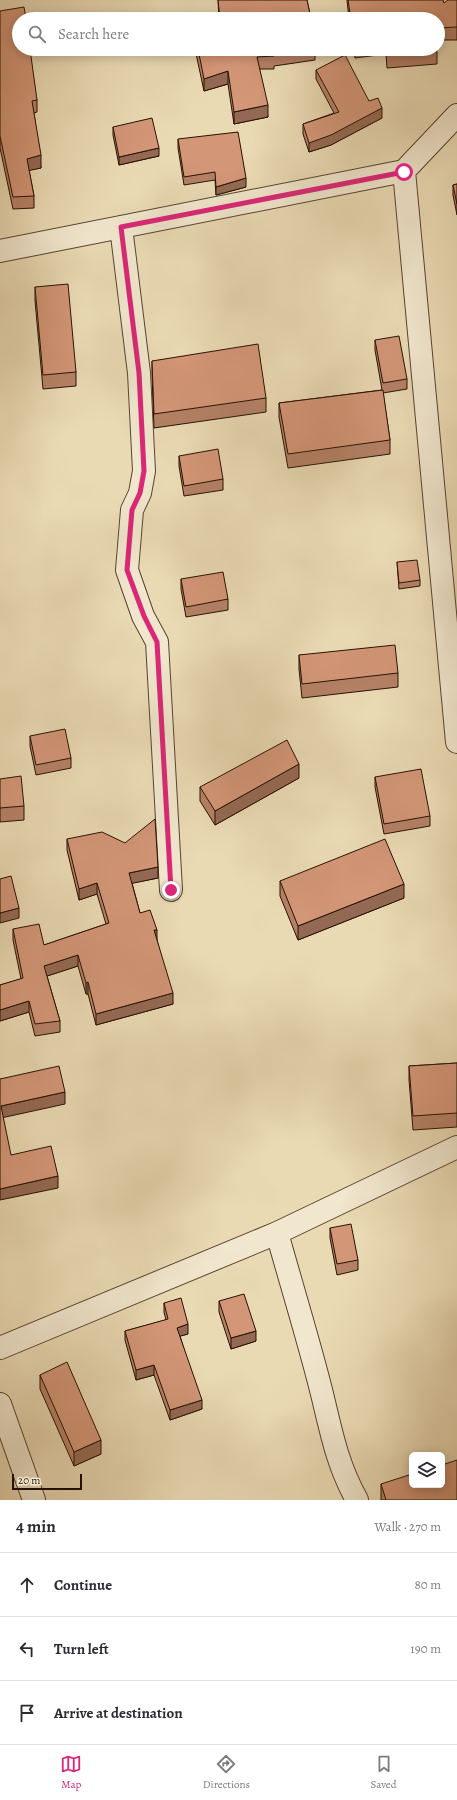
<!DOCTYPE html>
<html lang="en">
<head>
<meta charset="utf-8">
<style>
	:root { --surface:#fff; --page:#f2f2f3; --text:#2b2b33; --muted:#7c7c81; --line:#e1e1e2; --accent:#db2777 }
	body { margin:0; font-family:Alegreya,serif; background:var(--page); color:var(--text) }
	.controls { position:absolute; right:12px; bottom:12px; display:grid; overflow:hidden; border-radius:6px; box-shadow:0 2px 10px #0003 }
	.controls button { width:36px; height:36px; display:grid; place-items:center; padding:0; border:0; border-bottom:1px solid var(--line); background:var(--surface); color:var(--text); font:20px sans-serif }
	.scale { position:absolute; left:12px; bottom:10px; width:70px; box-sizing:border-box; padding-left:4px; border:2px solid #271103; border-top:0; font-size:11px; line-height:14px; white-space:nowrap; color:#271103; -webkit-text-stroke:3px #f1e7ce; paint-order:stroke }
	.stop { position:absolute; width:12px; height:12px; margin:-9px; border:3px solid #db2777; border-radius:50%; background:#fff }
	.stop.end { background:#db2777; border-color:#fff; box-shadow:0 1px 4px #0008 }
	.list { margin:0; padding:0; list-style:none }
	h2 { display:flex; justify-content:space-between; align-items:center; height:52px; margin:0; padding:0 16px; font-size:17px }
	h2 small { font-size:13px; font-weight:400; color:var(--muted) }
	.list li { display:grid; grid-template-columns:26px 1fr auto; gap:12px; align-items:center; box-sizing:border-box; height:64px; padding:0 16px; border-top:1px solid var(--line) }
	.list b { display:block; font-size:15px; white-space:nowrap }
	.list em { font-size:13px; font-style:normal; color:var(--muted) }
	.icon { flex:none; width:22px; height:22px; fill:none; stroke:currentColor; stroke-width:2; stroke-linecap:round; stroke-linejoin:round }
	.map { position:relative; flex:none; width:457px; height:1500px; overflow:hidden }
	.search { position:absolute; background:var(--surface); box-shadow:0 2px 10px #0003; left:12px; right:12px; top:12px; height:44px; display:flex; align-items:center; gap:10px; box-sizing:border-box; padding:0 14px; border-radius:22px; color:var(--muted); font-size:15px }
	.sheet { height:244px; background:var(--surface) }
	nav { display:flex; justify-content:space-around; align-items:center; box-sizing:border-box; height:56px; border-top:1px solid var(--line); background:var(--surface); font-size:11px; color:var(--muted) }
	nav a { display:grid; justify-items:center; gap:2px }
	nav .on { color:var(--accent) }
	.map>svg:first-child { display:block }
</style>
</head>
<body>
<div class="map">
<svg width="457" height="1500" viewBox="0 0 457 1500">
	<rect width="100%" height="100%" fill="#eadab4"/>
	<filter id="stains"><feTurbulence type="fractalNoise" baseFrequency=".005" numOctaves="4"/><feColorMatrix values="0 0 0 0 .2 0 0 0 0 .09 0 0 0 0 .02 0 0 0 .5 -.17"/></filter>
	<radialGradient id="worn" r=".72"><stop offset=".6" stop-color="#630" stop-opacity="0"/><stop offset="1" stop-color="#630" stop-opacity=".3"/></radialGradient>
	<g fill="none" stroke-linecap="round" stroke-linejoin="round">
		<!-- minor casing -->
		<g stroke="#58432f" stroke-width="24">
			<path id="minor" d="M404,171L457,742
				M121,227L139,373L144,471L140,493L132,510L127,570L143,616L157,642L171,890
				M0,251L404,171L457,115
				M277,1233C291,1283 306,1332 319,1382C330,1424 335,1461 357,1500
				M0,1348L277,1233L457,1147
				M0,1404L34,1500"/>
		</g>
		<!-- minor -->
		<use href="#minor" stroke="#f1e7ce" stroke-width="22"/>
	</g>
	<!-- wall -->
	<path fill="#b58166" stroke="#271103" d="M218,0H307L311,19H219Z
		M347,0H443L444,3L457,0V40H438V19H349Z
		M0,11L37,100V112L34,113L41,168L29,170L34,196V208L13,209L0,148Z
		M195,49H315V60L274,66V69H259L268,117L234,124L228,84L204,91Z
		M354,49H435L437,52V64L387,68L386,54L355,58Z
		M316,70L369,101L382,118L331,145L309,152L303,134V124L334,113L316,79Z
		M113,127L159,156L119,165L113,135Z
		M178,139L246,187L216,195L215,180L184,185L178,148Z
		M457,184V215L453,195V185Z
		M35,287L76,372V386L43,389L35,301Z
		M375,340L407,379V389L383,393L390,440V454L288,468L279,417V403L382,390L375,350Z
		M152,361L266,398V412L154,428L152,375Z
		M179,456L223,479V490L184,496L179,466Z
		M397,562L420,580V586L399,589Z
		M181,579L228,599V610L186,617L181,589Z
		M299,655L398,673V687L302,698L299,669Z
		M30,736L71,758V768L36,775L30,746Z
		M375,777L430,816V826L384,834L375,787Z
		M299,778L215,825L200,801V787Z
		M0,779L24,806V820L0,822Z
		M67,839L158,878L132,883L140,913L157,940L173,1004L96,1025L88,994H86L78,966L47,976L60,1021V1032L35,1036L29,1012L0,1021V985L21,979L13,940V929L44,945L106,924L97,894L79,900L67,850Z
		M280,881L404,898L298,940L280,896Z
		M457,1063V1127L413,1130L409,1080V1066Z
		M330,1228L358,1260V1270L337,1275L330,1238Z
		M219,1301L256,1341L231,1349L219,1312Z
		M164,1303L188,1334L180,1336L202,1409L170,1420L154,1375L136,1380L125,1340V1331L166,1320L164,1312Z
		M40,1375L101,1454L74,1466L40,1389Z
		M381,1484L457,1500H381Z"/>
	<!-- shaded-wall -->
	<path fill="#946953" stroke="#271103" d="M228,71V84L204,91V79Z
		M268,105V117L234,124V112Z
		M382,108V118L331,145L309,152V143Z
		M159,148V156L119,165V157Z
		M41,155V168L27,171V159Z
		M246,178V187L216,195V187Z
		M299,764V778L215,825V811Z
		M158,867V878L129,884V873Z
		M97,883V894L79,900V889Z
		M404,884V898L298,940V926Z
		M19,908V918L0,923V913Z
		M154,930H157V941Z
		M78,955V966L44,977V966Z
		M88,982V994H86V983Z
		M173,993V1004L96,1025V1014Z
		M29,1001V1012L0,1021V1010Z
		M65,1092V1104L1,1118V1106Z
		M58,1176V1188L0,1200V1189Z
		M188,1324V1334L177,1337V1328Z
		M256,1331V1341L231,1349V1338Z
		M154,1365V1375L136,1380V1370Z
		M202,1400V1409L170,1420V1410Z
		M101,1440V1454L74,1466V1452Z"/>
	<!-- building -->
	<path fill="#d39677" stroke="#271103" d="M218,0H307L311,19H220Z
		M348,0H443L444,3L448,0H457V27L438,28V19H351Z
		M24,7L26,19H19V49H30L37,100L32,101L41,155L27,159L34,196L13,197L0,136V11Z
		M198,49H308L274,54V56L257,57L268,105L234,112L228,71L204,79Z
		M387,49H435L437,52L387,55Z
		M345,55L369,101L378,98L382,108L331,135L309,143L303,124L339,112L316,70Z
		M152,118L159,148L119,157L113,127Z
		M238,132L246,178L216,187L215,172L184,177L178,139Z
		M457,184V204L453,185Z
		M68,284L76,372L43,375L35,287Z
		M399,336L407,379L383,383L375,340Z
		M258,344L266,398L154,414L152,361Z
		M383,390L390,440L288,454L279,403Z
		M218,449L223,479L184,486L179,456Z
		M417,560L420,580L399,583L397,562Z
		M223,572L228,599L186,607L181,579Z
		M395,645L398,673L302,684L299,655Z
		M65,729L71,758L36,765L30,736Z
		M287,740L299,764L215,811L200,787Z
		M421,769L430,816L384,824L375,777Z
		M21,776L24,806L0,808V779Z
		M155,819L158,867L129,873L140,913L150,910L157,930H154L173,993L96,1014L88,982L86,983L78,955L44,966L60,1021L35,1024L29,1001L0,1010V985L23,978L13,929L39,924L44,945L109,923L97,883L79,889L67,839L102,832L125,843Z
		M385,839L404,884L298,926L280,881Z
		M11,876L19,908L0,913V879Z
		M457,1063V1113L413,1116L409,1066Z
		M59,1066L65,1092L1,1106L11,1155L51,1146L58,1176L0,1189V1079Z
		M351,1224L358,1260L337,1264L330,1228Z
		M244,1294L256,1331L231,1338L219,1301Z
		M181,1298L188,1324L177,1328L202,1400L170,1410L154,1365L136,1370L125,1331L168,1319L164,1303Z
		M67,1362L101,1440L74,1452L40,1375Z
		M457,1460V1500H386L381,1484L412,1474V1485H442V1465Z"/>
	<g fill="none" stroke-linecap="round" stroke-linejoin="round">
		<!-- route -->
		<path stroke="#db2777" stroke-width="5" d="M171,890L157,642L144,616L127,570L132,510L140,493L144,471L139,373L121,227L404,172"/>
	</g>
	<rect width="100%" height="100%" filter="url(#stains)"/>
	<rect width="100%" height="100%" fill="url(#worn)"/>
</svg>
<div class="controls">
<button><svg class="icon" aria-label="layers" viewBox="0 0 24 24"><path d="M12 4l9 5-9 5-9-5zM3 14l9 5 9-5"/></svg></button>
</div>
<div class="scale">20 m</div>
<div class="stop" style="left:404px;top:172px"></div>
<div class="stop end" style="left:171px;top:890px"></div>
<div class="search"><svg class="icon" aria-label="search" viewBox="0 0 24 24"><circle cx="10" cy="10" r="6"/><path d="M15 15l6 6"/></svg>Search here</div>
</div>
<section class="sheet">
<h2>4 min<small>Walk · 270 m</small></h2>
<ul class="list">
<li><svg class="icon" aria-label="ahead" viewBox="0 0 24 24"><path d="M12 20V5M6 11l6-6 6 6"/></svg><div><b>Continue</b></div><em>80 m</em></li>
<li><svg class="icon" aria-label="left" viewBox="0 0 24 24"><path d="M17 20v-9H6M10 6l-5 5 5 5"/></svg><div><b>Turn left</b></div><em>190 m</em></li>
<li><svg class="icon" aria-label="arrive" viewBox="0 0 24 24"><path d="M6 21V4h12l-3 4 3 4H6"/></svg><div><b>Arrive at destination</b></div></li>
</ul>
</section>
<nav>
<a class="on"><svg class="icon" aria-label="map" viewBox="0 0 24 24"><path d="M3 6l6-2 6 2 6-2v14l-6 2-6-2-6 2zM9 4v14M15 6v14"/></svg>Map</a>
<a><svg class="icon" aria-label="directions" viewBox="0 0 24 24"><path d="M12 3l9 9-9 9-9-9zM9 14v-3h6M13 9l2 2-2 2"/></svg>Directions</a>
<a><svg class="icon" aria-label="saved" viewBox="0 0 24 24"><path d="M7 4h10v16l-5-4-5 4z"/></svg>Saved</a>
</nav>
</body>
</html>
